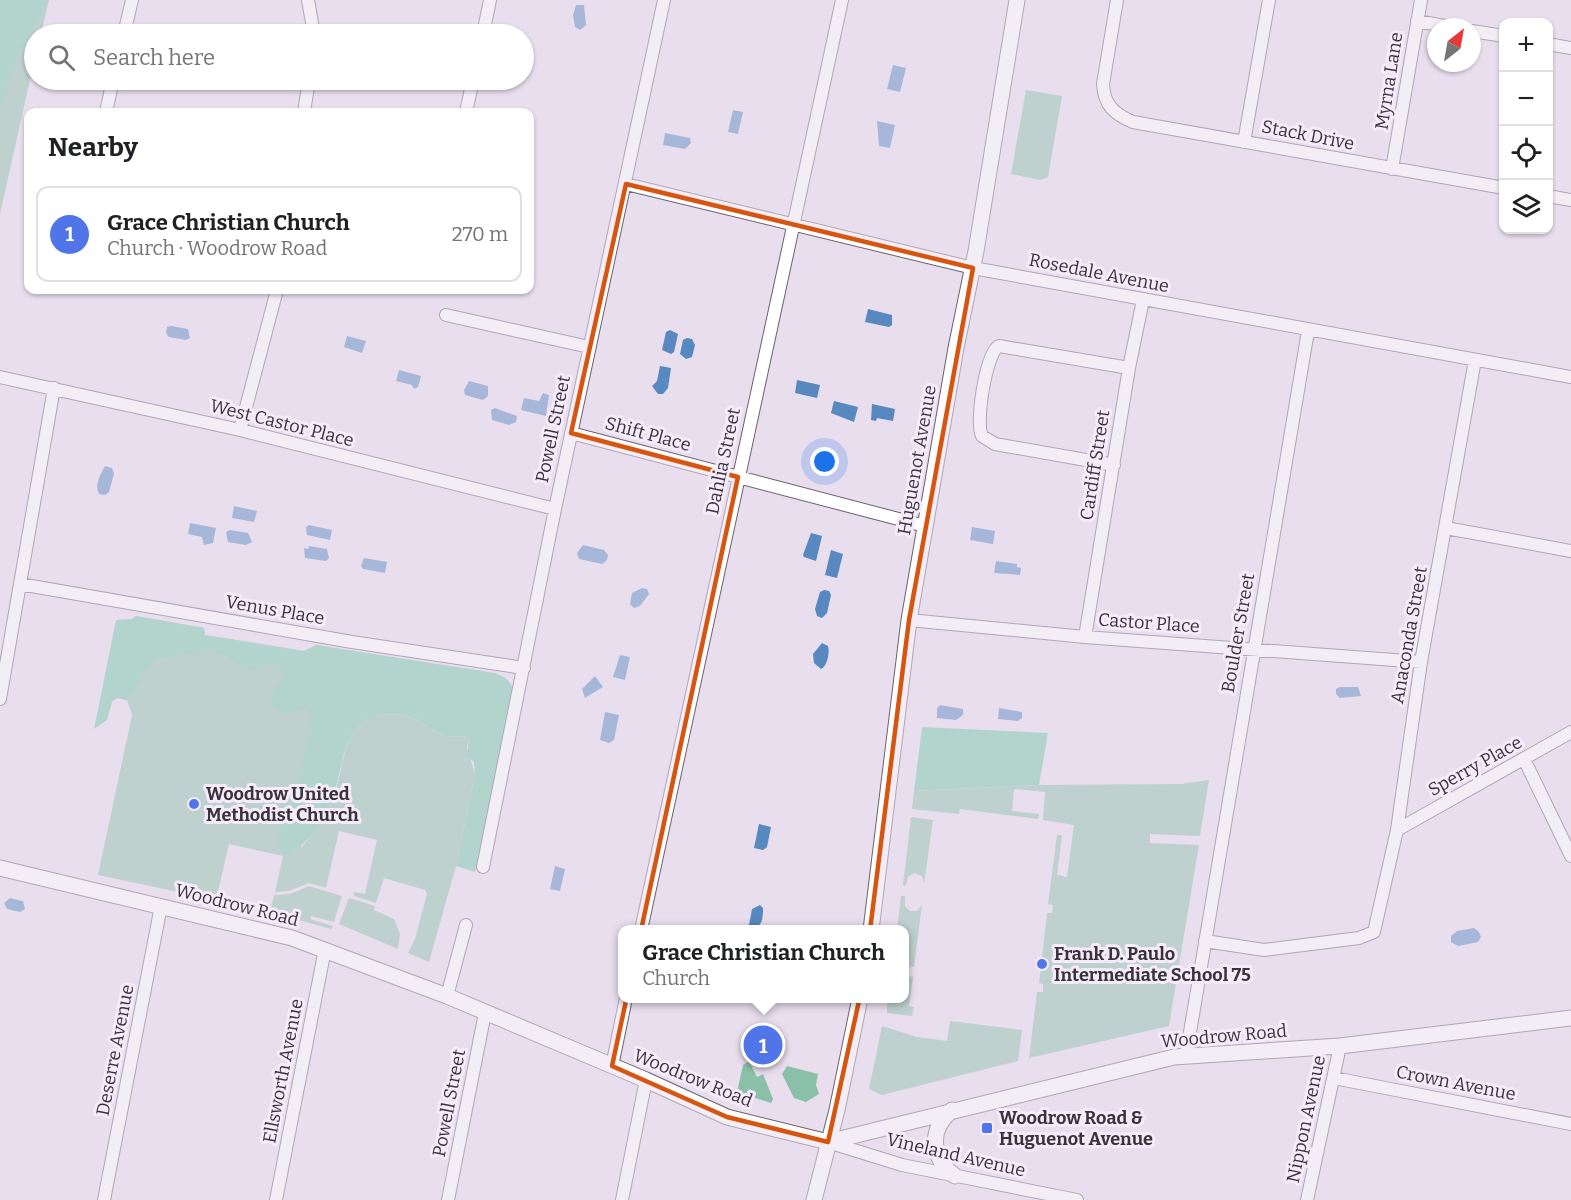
<!DOCTYPE html>
<html lang="en">
<head>
<meta charset="utf-8">
<style>
	:root { --surface:#fff; --page:#f2f2f2; --text:#202124; --muted:#757577; --line:#e0e0e0; --accent:#5075e9 }
	body { margin:0; font-family:Bitter,serif; background:var(--page); color:var(--text) }
	.controls { position:absolute; right:18px; top:18px; display:grid; overflow:hidden; border-radius:12px; box-shadow:0 2px 4px #0004 }
	.controls button { width:54px; height:54px; display:grid; place-items:center; padding:0; border:0; border-bottom:2px solid var(--line); background:var(--surface); color:var(--text); font:30px sans-serif }
	.compass { position:absolute; left:1427px; top:18px; width:54px; height:54px; border-radius:50%; background:var(--surface); box-shadow:0 2px 4px #0004; rotate:31deg }
	.you { position:absolute; left:825px; top:462px; width:21px; height:21px; margin:-15px; border:4px solid #fff; border-radius:50%; background:#1a73e8; box-shadow:0 0 0 9px #1a73e833 }
	.badge { display:grid; place-items:center; width:39px; height:39px; border-radius:50%; background:var(--accent); color:#fff; font-size:20px; font-weight:700 }
	.pin { position:absolute; translate:-50% -50%; border:3px solid #fff; box-shadow:0 2px 6px #0006 }
	.popup { position:absolute; left:618px; top:925px; width:291px; height:78px; box-sizing:border-box; display:grid; place-content:center; border-radius:12px; background:var(--surface); filter:drop-shadow(0 2px 4px #0005); font-size:20px; white-space:nowrap; color:var(--muted) }
	.popup b { font-size:22px; color:var(--text) }
	.popup::after { content:''; position:absolute; left:50%; top:100%; margin-left:-12px; border:12px solid transparent; border-top-color:var(--surface) }
	.list { margin:0; padding:0; list-style:none }
	h2 { display:flex; justify-content:space-between; align-items:center; height:78px; margin:0; padding:0 24px; font-size:26px }
	h2 small { font-size:20px; font-weight:400; color:var(--muted) }
	.list li { display:grid; grid-template-columns:39px 1fr auto; gap:18px; align-items:center; box-sizing:border-box; height:96px; margin:0 12px 12px; padding:0 12px; border:2px solid var(--line); border-radius:12px }
	.list b { display:block; font-size:22px; white-space:nowrap }
	.list p { margin:0; font-size:20px; white-space:nowrap; color:var(--muted) }
	.list em { font-size:20px; font-style:normal; color:var(--muted) }
	.icon { flex:none; width:33px; height:33px; fill:none; stroke:currentColor; stroke-width:2; stroke-linecap:round; stroke-linejoin:round }
	.map { position:relative; flex:none; width:1571px; height:1200px; overflow:hidden }
	.search { position:absolute; background:var(--surface); box-shadow:0 2px 4px #0004; left:24px; top:24px; width:510px; height:66px; display:flex; align-items:center; gap:15px; box-sizing:border-box; padding:0 21px; border-radius:33px; color:var(--muted); font-size:22px }
	.panel { position:absolute; background:var(--surface); box-shadow:0 2px 4px #0004; left:24px; top:108px; width:510px; height:186px; border-radius:12px }
	.map>svg:first-child { display:block }
</style>
</head>
<body>
<div class="map">
<svg width="1571" height="1200" viewBox="0 0 1571 1200">
	<rect width="100%" height="100%" fill="#e9deee"/>
	<!-- green -->
	<path fill="#8ac0a7" d="M0,0H49L41,34H34V62L0,214Z
		M1026,90L1062,96L1048,177L1040,180L1011,174Z
		M136,616L204,628L205,635L304,651L316,645L331,647L301,848C314,833 326,817 333,798C348,758 340,707 401,715C418,717 428,728 442,735C451,739 460,734 469,738L467,748L475,774L456,866L429,962L408,953L415,939L427,894L425,890L384,878L376,903L354,896V892L365,894L377,840L339,831L326,888L309,883L289,891L275,892L283,856L229,844L216,900L98,875L132,715L127,700L117,698L116,620L132,619Z
		M1209,780L1200,836L1150,834V843L1199,845L1169,1026L1029,1058L1037,992H1043V984L1039,983L1047,913H1052L1053,905L1048,904L1057,835H1062L1057,875L1067,877L1074,825L1043,820L1045,792L1014,789L1012,811L1039,814L1038,819L960,809L959,814L912,809L914,791L1039,785L1181,784Z
		M911,817L933,820L924,884L922,876L914,873L908,877L906,886L903,885Z
		M309,886L342,896L334,922L311,916L310,919L333,926L331,929L270,912L274,895L290,894Z
		M901,896H905V906L910,911H917L922,905L914,967L904,966V930L897,929Z
		M349,898L375,906L374,910L394,919L400,934L398,949L339,924Z
		M904,976L913,977L909,1006L914,1007L912,1016L887,1013V999L904,998Z
		M950,1021L1022,1030L1018,1061L882,1095L869,1089L882,1026L917,1037L947,1041Z
		M749,1061L757,1077L763,1074L773,1099L771,1103L737,1092L743,1065Z
		M787,1066L818,1074L816,1085L819,1094L806,1102L794,1098L782,1074Z"/>
	<!-- forest -->
	<path fill="#72c8a3" d="M0,0H49L14,62L0,108Z
		M136,616L204,628L205,635L304,651L316,645L495,673C505,677 513,681 513,694L475,872L456,866L475,774L474,762L467,756L469,738C460,734 451,739 442,735C428,728 418,717 401,715C344,708 346,754 334,794C327,821 308,845 284,856L277,843L280,828L294,802L311,719L310,712L305,709C298,709 291,714 285,713C260,712 277,685 283,674L281,668L274,664L252,670L243,668L224,655L210,651L156,659L127,700L117,698L112,702L107,720L94,729L116,620L132,619Z
		M922,727L1048,733L1039,785L914,791Z"/>
	<!-- water -->
	<path fill="#5788bf" d="M576,5H584L586,25L580,30L575,27L573,15Z
		M893,65L906,68L900,92L887,89Z
		M733,110L743,112L738,134L728,132Z
		M877,121L895,125L890,148L879,146Z
		M665,133L690,138L691,143L685,149L663,145Z
		M868,309L892,315V325L889,327L865,322Z
		M171,326L188,329L190,338L186,340L169,337L166,333L167,327Z
		M670,330L678,334L674,352L671,354L662,350L666,332Z
		M347,336L366,341L362,353L344,347Z
		M687,338L692,339L695,345L692,357L686,359L680,354L683,340Z
		M660,366L671,368L668,388L663,394H658L652,386L657,381Z
		M399,370L421,376L418,387L414,389L412,385L396,381Z
		M797,380L820,385L817,398L795,393Z
		M469,381L488,386V396L483,400L465,395L464,390Z
		M543,393L549,395L546,416L521,410L524,398L539,401Z
		M834,401L858,407L854,422L831,413Z
		M872,404L895,409L893,421L877,418L876,421L871,420Z
		M495,408L517,416L516,422L509,425L492,420L491,410Z
		M105,466L112,468L114,474L109,492L105,495L99,494C94,484 101,474 105,466Z
		M234,506L257,511L254,522L232,518Z
		M190,523L216,528L213,543L204,545L202,537L188,534Z
		M309,525L332,530L330,540L307,535L306,527Z
		M972,527L995,531L993,544L970,540Z
		M230,530L248,533L252,542L246,545L228,542L226,532Z
		M811,533L822,536L816,561L804,557L803,555Z
		M583,545L604,550L608,555L607,560L602,564L579,559L577,553Z
		M309,546L327,549L329,558L326,561L305,558L304,548L308,549Z
		M831,550L843,554L837,578L825,575Z
		M364,558L387,562L385,573L363,569L361,566Z
		M996,561L1017,564V567L1021,568L1020,575L994,573Z
		M642,588L647,589L649,594L640,606L634,608L630,604L632,593Z
		M824,590L829,591L831,595L827,613L822,618L817,616L815,609L820,592Z
		M822,643L828,646C830,653 827,667 821,669L814,663L813,654Z
		M620,655L630,657L625,680L613,677Z
		M595,676L603,687L585,698L582,689Z
		M1340,687H1358L1361,696L1340,698L1336,694V689Z
		M940,705L963,709V715L956,720L937,718V708Z
		M999,708L1022,712V718L1018,721L998,719Z
		M605,712L619,715L614,740L609,743L600,740Z
		M759,824L771,827L767,847L763,850L754,848Z
		M555,866L565,869L560,891L550,889Z
		M10,898L23,901L25,909L20,912L7,909L4,903Z
		M760,905L763,908C763,917 763,927 752,929L749,925L752,909Z
		M1474,928L1479,932L1481,937L1478,942L1458,946L1451,942V936L1457,931Z"/>
	<g fill="none" stroke-linecap="round" stroke-linejoin="round">
		<!-- minor casing -->
		<g stroke="#6b6270" stroke-width="14">
			<path id="minor" d="M308,0L314,34
				M1117,0L1103,84C1104,105 1114,114 1133,122L1504,188
				M1417,21L1450,27
				M1472,31L1504,36
				M124,34L132,0
				M483,34L490,0
				M1548,44L1571,48
				M106,112L113,80
				M304,112L309,80
				M466,112L473,80
				M1244,142L1269,0
				M1392,169L1421,0
				M626,184L973,268L1571,377
				M1548,196L1571,200
				M446,315L589,347
				M0,377L240,430L555,509
				M240,430L277,290
				M571,433L925,526
				M1114,465L995,444L982,436C975,423 986,352 999,346L1129,368
				M1446,528L1571,551
				M20,584L352,642L524,668
				M909,620L1085,637L1421,662
				M1085,637L1129,368L1143,300
				M0,699L54,388
				M1524,759L1571,856
				M1397,830L1571,732
				M483,867L555,509L664,0
				M641,930L842,0
				M1205,941L1264,950L1359,938L1374,932L1397,830L1421,662L1475,360
				M447,996L466,925
				M1186,1056L1308,331
				M612,1066L626,998
				M1334,1078L1571,1124
				M828,1142L902,1165L1077,1200
				M104,1200L161,906
				M276,1200L325,949
				M448,1200L485,1013
				M622,1200L646,1080
				M1307,1200L1340,1046"/>
		</g>
		<!-- tertiary casing -->
		<g stroke="#6b6270" stroke-width="17">
			<path id="tertiary" d="M0,868L292,938L447,996L646,1080L727,1117L828,1142L1174,1057L1340,1046L1571,1018
				M871,930L909,620L956,348L976,251L1017,0
				M952,1110C928,1130 931,1158 955,1176
				M814,1200L837,1110L860,998"/>
		</g>
		<!-- minor -->
		<use href="#minor" stroke="#fff" stroke-width="12"/>
		<!-- tertiary -->
		<use href="#tertiary" stroke="#fff" stroke-width="15"/>
	</g>
	<!-- marked area -->
	<path d="M0 0H1571V1200H0ZM626,184L973,268L909,620L864,978L828,1142L727,1117L612,1066L738,477L571,433Z" fill="#e9deee" fill-opacity=".55" fill-rule="evenodd"/>
	<path fill="none" stroke="#d65511" stroke-width="4.5" stroke-linejoin="round" d="M626,184L973,268L909,620L864,978L828,1142L727,1117L612,1066L738,477L571,433Z"/>
	<!-- markers -->
	<g fill="#5075e9" stroke="#f6ebfc" stroke-width="2">
		<circle cx="194" cy="804" r="6"/>
		<circle cx="1042" cy="964" r="6"/>
		<rect x="981" y="1122" width="12" height="12" rx="3"/>
	</g>
	<g text-anchor="middle" dominant-baseline="central" stroke-width="6" stroke-linejoin="round" paint-order="stroke">
		<!-- street labels -->
		<g font-size="18" fill="#38343a" stroke="#f6ebfc">
			<text transform="translate(1389 81) rotate(-81)">Myrna Lane</text>
			<text transform="translate(1308 135) rotate(11)">Stack Drive</text>
			<text transform="translate(1099 273) rotate(11)">Rosedale Avenue</text>
			<text transform="translate(282 423) rotate(14)">West Castor Place</text>
			<text transform="translate(553 429) rotate(-78)">Powell Street</text>
			<text transform="translate(648 434) rotate(15)">Shift Place</text>
			<text transform="translate(917 460) rotate(-80)">Huguenot Avenue</text>
			<text transform="translate(723 461) rotate(-78)">Dahlia Street</text>
			<text transform="translate(1095 465) rotate(-81)">Cardiff Street</text>
			<text transform="translate(275 610) rotate(10)">Venus Place</text>
			<text transform="translate(1149 623) rotate(4)">Castor Place</text>
			<text transform="translate(1238 633) rotate(-80)">Boulder Street</text>
			<text transform="translate(1409 635) rotate(-80)">Anaconda Street</text>
			<text transform="translate(1475 766) rotate(-29)">Sperry Place</text>
			<text transform="translate(237 905) rotate(14)">Woodrow Road</text>
			<text transform="translate(1224 1036) rotate(-5)">Woodrow Road</text>
			<text transform="translate(115 1050) rotate(-79)">Deserre Avenue</text>
			<text transform="translate(283 1071) rotate(-79)">Ellsworth Avenue</text>
			<text transform="translate(693 1078) rotate(22)">Woodrow Road</text>
			<text transform="translate(1456 1083) rotate(11)">Crown Avenue</text>
			<text transform="translate(449 1103) rotate(-79)">Powell Street</text>
			<text transform="translate(1306 1119) rotate(-78)">Nippon Avenue</text>
			<text transform="translate(956 1155) rotate(13)">Vineland Avenue</text>
		</g>
		<!-- poi labels -->
		<g font-size="18" font-weight="bold" fill="#38343a" stroke="#f6ebfc" text-anchor="start">
			<text x="206" y="794">Woodrow United<tspan x="206" dy="21">Methodist Church</tspan></text>
			<text x="1054" y="954">Frank D. Paulo<tspan x="1054" dy="21">Intermediate School 75</tspan></text>
			<text x="999" y="1118">Woodrow Road &amp;<tspan x="999" dy="21">Huguenot Avenue</tspan></text>
		</g>
	</g>
</svg>
<div class="controls">
<button>+</button>
<button>−</button>
<button><svg class="icon" aria-label="locate" viewBox="0 0 24 24"><circle cx="12" cy="12" r="6"/><path d="M12 2v4M12 18v4M2 12h4M18 12h4"/></svg></button>
<button><svg class="icon" aria-label="layers" viewBox="0 0 24 24"><path d="M12 4l9 5-9 5-9-5zM3 14l9 5 9-5"/></svg></button>
</div>
<svg class="compass" viewBox="-18 -18 36 36"><path d="M0-13l5 13h-10z" fill="#e53935"/><path d="M0 13l5-13h-10z" fill="#757577"/></svg>
<div class="you"></div>
<div class="pin badge" style="left:763px;top:1045px">1</div>
<div class="popup"><b>Grace Christian Church</b>Church</div>
<div class="search"><svg class="icon" aria-label="search" viewBox="0 0 24 24"><circle cx="10" cy="10" r="6"/><path d="M15 15l6 6"/></svg>Search here</div>
<section class="panel">
<h2>Nearby<small></small></h2>
<ul class="list">
<li><span class="badge">1</span><div><b>Grace Christian Church</b><p>Church · Woodrow Road</p></div><em>270 m</em></li>
</ul>
</section>
</div>
</body>
</html>
